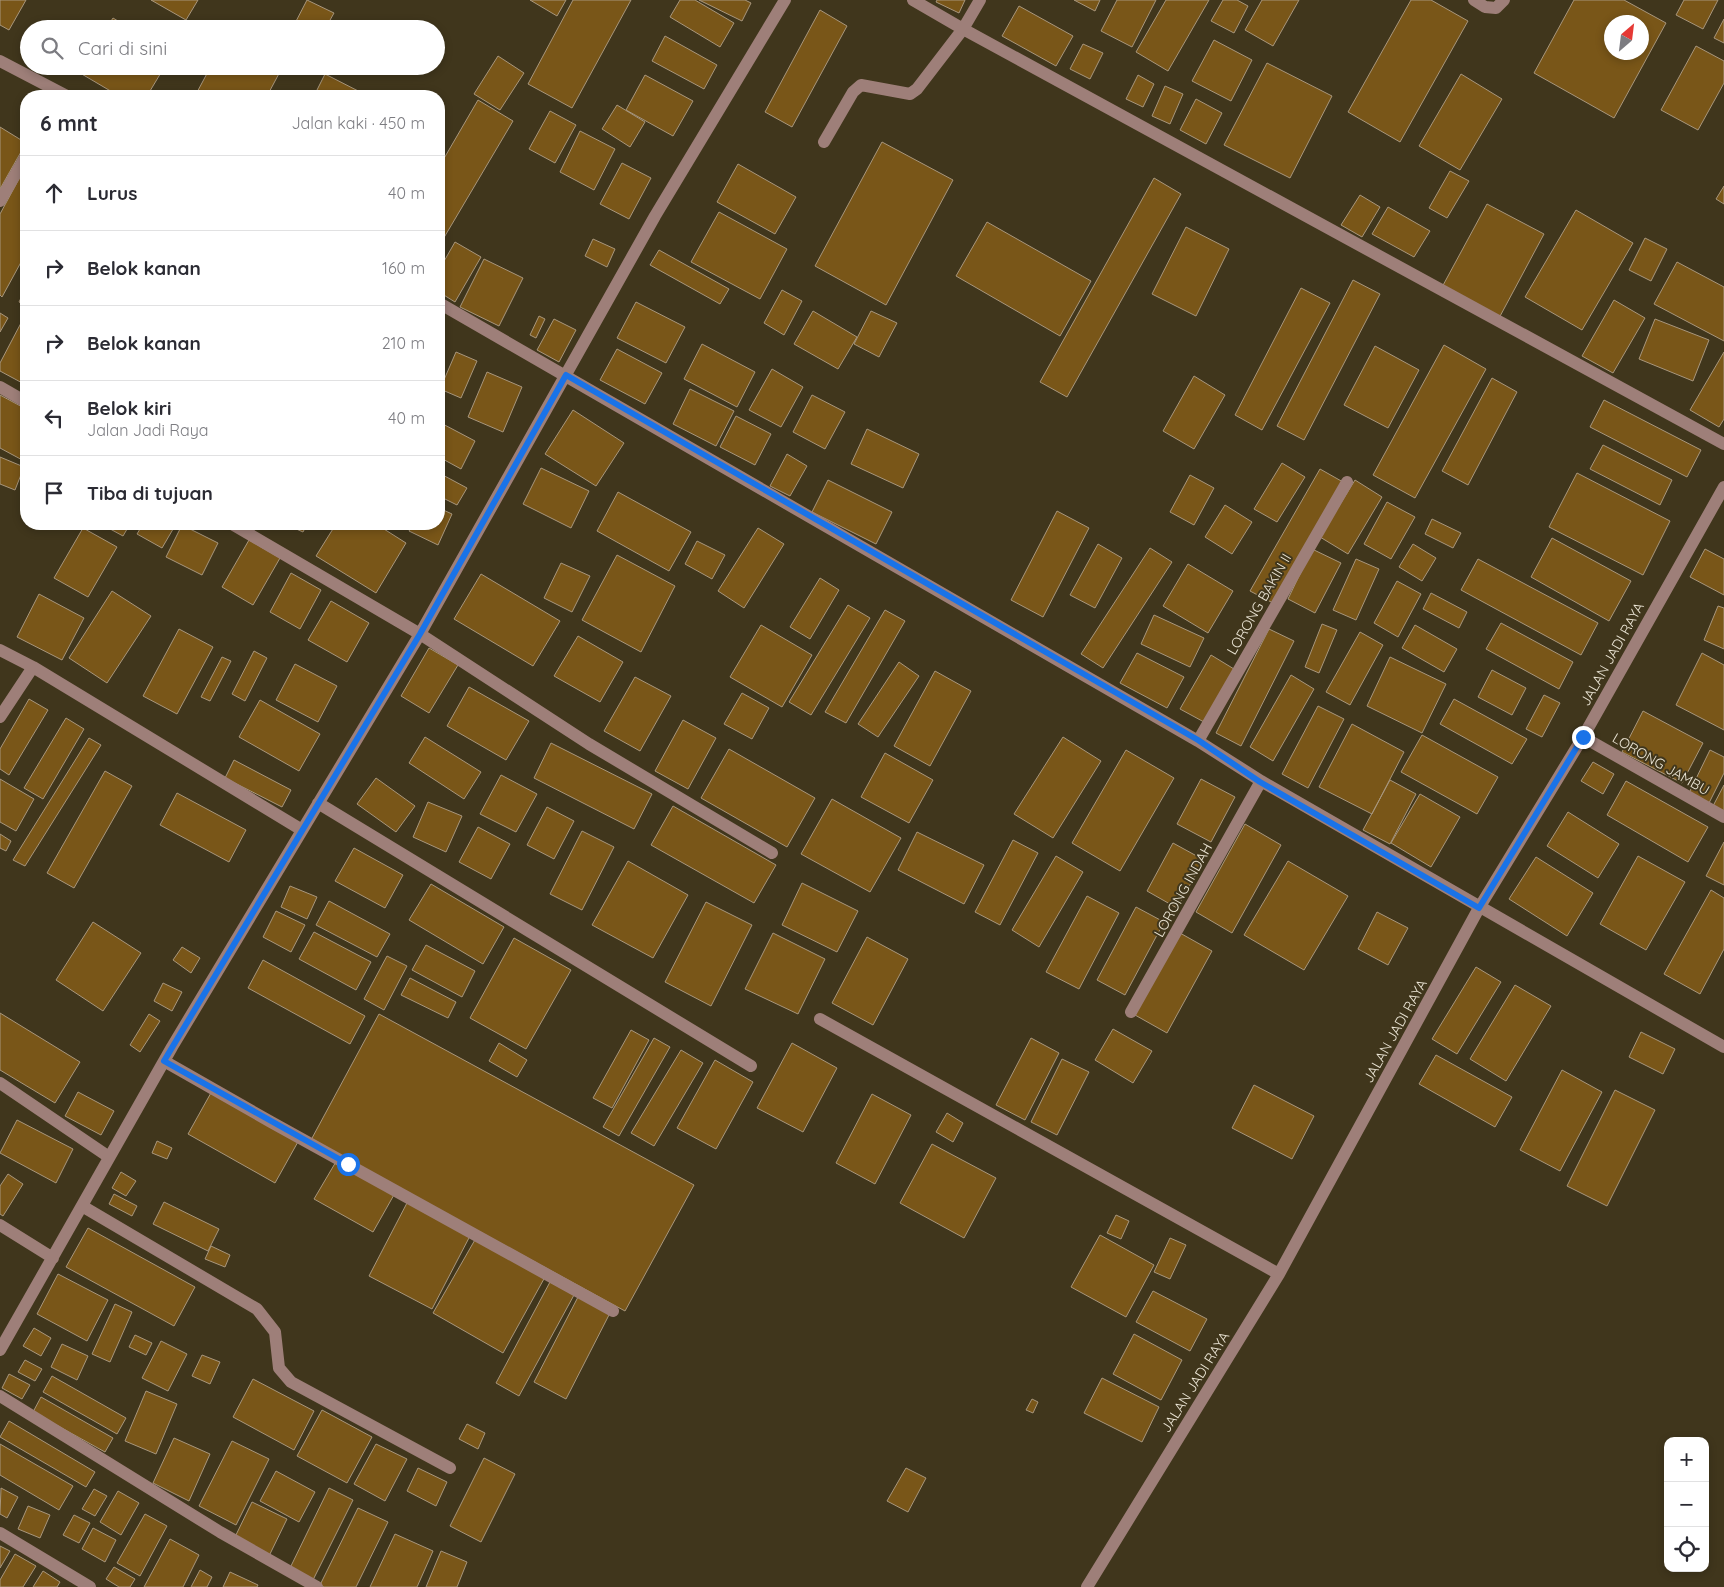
<!DOCTYPE html>
<html lang="id">
<head>
<meta charset="utf-8">
<style>
	:root { --surface:#fff; --page:#f2f2f3; --text:#2b2b33; --muted:#7c7c81; --line:#e1e1e2 }
	body { margin:0; font-family:Quicksand,sans-serif; background:var(--page); color:var(--text) }
	.controls { position:absolute; right:15px; bottom:15px; display:grid; overflow:hidden; border-radius:10px; box-shadow:0 2px 8px #0003 }
	.controls button { width:45px; height:45px; display:grid; place-items:center; padding:0; border:0; border-bottom:1px solid var(--line); background:var(--surface); color:var(--text); font:25px sans-serif }
	.compass { position:absolute; left:1604px; top:15px; width:45px; height:45px; border-radius:50%; background:var(--surface); box-shadow:0 2px 8px #0003; rotate:28deg }
	.stop { position:absolute; width:15px; height:15px; margin:-11px; border:4px solid #1a73e8; border-radius:50%; background:#fff }
	.stop.end { background:#1a73e8; border-color:#fff; box-shadow:0 1px 5px #0008 }
	.list { margin:0; padding:0; list-style:none }
	h2 { display:flex; justify-content:space-between; align-items:center; height:65px; margin:0; padding:0 20px; font-size:21px }
	h2 small { font-size:16px; font-weight:400; color:var(--muted) }
	.list li { display:grid; grid-template-columns:32px 1fr auto; gap:15px; align-items:center; box-sizing:border-box; height:75px; padding:0 20px; border-top:1px solid var(--line) }
	.list b { display:block; font-size:19px; white-space:nowrap }
	.list p { margin:0; font-size:16px; white-space:nowrap; color:var(--muted) }
	.list em { font-size:16px; font-style:normal; color:var(--muted) }
	.icon { flex:none; width:28px; height:28px; fill:none; stroke:currentColor; stroke-width:2; stroke-linecap:round; stroke-linejoin:round }
	.map { position:relative; flex:none; width:1724px; height:1587px; overflow:hidden }
	.search { position:absolute; background:var(--surface); box-shadow:0 2px 8px #0003; left:20px; top:20px; width:425px; height:55px; display:flex; align-items:center; gap:12px; box-sizing:border-box; padding:0 18px; border-radius:28px; color:var(--muted); font-size:19px }
	.panel { position:absolute; background:var(--surface); box-shadow:0 2px 8px #0003; left:20px; top:90px; width:425px; height:440px; border-radius:20px }
	.map>svg:first-child { display:block }
</style>
</head>
<body>
<div class="map">
<svg width="1724" height="1587" viewBox="0 0 1724 1587">
	<rect width="100%" height="100%" fill="#40361c"/>
	<!-- building -->
	<path fill="#795618" stroke="#a8967c" fill-rule="evenodd" d="M0,0H26L9,30L0,25Z
		M151,0H198L186,20Z
		M307,0L334,13L325,29H292Z
		M530,0H566L557,16Z
		M573,0H631L572,108L528,84Z
		M680,0H695L734,23L720,47L670,17Z
		M699,0H745L751,3L742,21Z
		M937,0H965L959,13L936,2Z
		M1074,0H1100L1095,11Z
		M1117,0H1156L1132,47L1101,31Z
		M1166,0H1209L1168,71L1136,52Z
		M1223,0H1237L1248,6L1234,33L1211,21Z
		M1262,0H1299L1273,46L1245,30Z
		M1411,0H1431L1468,21L1400,142L1348,112Z
		M1574,0H1624L1666,23L1614,118L1534,73ZM1612,22H1642V52H1612Z
		M1684,0H1718L1703,29L1676,15Z
		M1019,6L1073,36L1056,66L1002,36Z
		M820,10L847,26L792,127L765,112Z
		M113,18L131,29H106Z
		M1724,19V43L1714,38Z
		M665,36L717,65L704,89L652,61Z
		M1214,40L1252,60L1231,101L1192,81Z
		M1083,44L1103,53L1090,79L1070,69Z
		M1696,46L1724,61V83L1698,130L1661,110Z
		M498,56L524,73L500,110L474,94Z
		M1267,63L1332,96L1290,178L1224,145Z
		M84,66H165L147,96H119L80,73Z
		M211,66H279L282,68L267,96H195Z
		M325,74L368,96H314Z
		M1461,74L1502,99L1460,170L1419,146Z
		M645,75L693,101L673,136L626,110Z
		M1138,75L1154,84L1143,107L1126,99Z
		M1165,86L1183,94L1170,124L1152,116Z
		M1196,99L1222,113L1206,144L1180,130Z
		M478,100L513,121L439,246V167Z
		M617,105L645,122L630,147L602,129Z
		M550,111L576,125L555,163L529,149Z
		M0,127L26,143L0,189Z
		M580,131L615,149L594,190L560,172Z
		M882,142L953,180L886,305L815,266Z
		M622,163L651,178L629,219L600,204Z
		M738,164L796,197L775,234L717,202Z
		M26,166V253L2,297L0,295V214Z
		M1450,171L1469,181L1447,218L1429,208Z
		M1154,178L1181,194L1067,397L1040,382Z
		M1724,186V204L1716,199Z
		M1360,195L1380,207L1362,237L1341,225Z
		M1487,204L1544,234L1498,320L1441,289Z
		M1388,207L1430,231L1414,257L1372,234Z
		M1576,210L1633,243L1582,330L1525,297Z
		M719,212L787,249L760,299L691,262Z
		M987,222L1091,281L1060,336L956,276Z
		M1186,227L1229,249L1196,316L1152,294Z
		M1645,238L1667,249L1651,281L1629,270Z
		M593,239L615,249L607,267L585,256Z
		M455,242L481,257L455,302L439,292V270Z
		M659,250L729,289L720,304L650,265Z
		M484,259L523,278L499,326L460,307Z
		M1677,262L1724,287V341L1654,304Z
		M1353,280L1380,294L1304,440L1277,426Z
		M26,288V306L19,302Z
		M1301,288L1330,303L1262,430L1235,415Z
		M782,290L802,301L784,335L764,323Z
		M1614,300L1645,318L1613,373L1582,356Z
		M636,302L685,327L666,363L617,338Z
		M813,311L857,337L838,369L794,344Z
		M871,311L897,323L879,357L854,344Z
		M0,313L8,318L0,332Z
		M539,316L545,319L536,338L530,335Z
		M554,319L576,330L559,362L537,350Z
		M1655,319L1709,340L1693,381L1639,359Z
		M21,323L26,326V385L0,371V363Z
		M702,344L755,372L737,407L684,379Z
		M1444,345L1486,369L1415,498L1373,475Z
		M1375,346L1419,370L1388,428L1344,405Z
		M617,349L662,373L645,404L600,380Z
		M456,352L477,361L461,398L440,389Z
		M1724,352V419L1719,427L1690,410Z
		M772,369L803,387L781,427L749,410Z
		M487,372L522,387L503,432L468,417Z
		M1194,376L1225,395L1194,449L1163,431Z
		M1492,378L1517,392L1468,485L1442,471Z
		M690,389L734,411L716,446L673,424Z
		M0,395L26,409V462L0,448Z
		M812,395L845,412L825,449L793,432Z
		M1604,400L1701,450L1687,477L1590,427Z
		M573,410L624,443L596,486L545,454Z
		M736,416L771,434L755,465L720,447Z
		M439,422L475,441L461,469L439,457Z
		M867,429L919,454L903,488L851,464Z
		M1603,445L1672,480L1660,505L1590,469Z
		M787,454L807,466L790,496L770,486Z
		M0,457L24,467L15,490L0,484Z
		M1282,463L1305,477L1277,522L1254,509Z
		M541,468L589,491L571,528L523,504Z
		M1320,469L1343,482L1273,603L1250,591Z
		M439,473L467,488L457,505L439,496Z
		M1577,473L1670,521L1643,575L1549,527Z
		M1190,475L1214,488L1194,525L1170,512Z
		M828,480L892,512L876,544L812,512Z
		M1355,480L1382,497L1348,554L1320,537Z
		M618,492L691,532L669,571L597,531Z
		M1387,502L1415,517L1391,559L1364,544Z
		M1225,505L1252,522L1232,554L1205,537Z
		M439,508L452,514L438,545L409,531L413,524H439Z
		M1057,511L1089,528L1043,617L1011,600Z
		M1432,519L1461,533L1453,548L1425,534Z
		M101,524H130L123,536Z
		M143,524H176L162,548L137,534Z
		M285,524H307L303,532Z
		M336,524H376L406,543L376,593L316,556Z
		M182,525L218,543L202,575L166,557Z
		M83,528L117,547L88,597L54,578Z
		M758,528L784,544L744,608L718,591Z
		M1552,538L1631,581L1609,621L1531,577Z
		M249,540L280,558L253,605L222,587Z
		M697,541L725,555L712,579L685,564Z
		M1098,544L1122,558L1095,608L1070,595Z
		M1413,544L1436,558L1422,581L1399,567Z
		M1150,548L1172,562L1103,668L1081,654Z
		M1312,549L1341,563L1315,613L1288,599Z
		M1705,549L1724,559V595L1690,577Z
		M617,555L675,586L641,652L582,620Z
		M1356,559L1379,569L1356,620L1333,610Z
		M1478,559L1598,623L1581,655L1461,590Z
		M561,563L590,576L572,612L544,598Z
		M1188,564L1233,591L1208,633L1163,606Z
		M291,573L321,590L300,629L270,612Z
		M481,574L560,621L533,666L454,619Z
		M820,578L839,590L810,639L790,627Z
		M1397,581L1421,594L1398,637L1374,623Z
		M112,591L151,616L107,683L69,658Z
		M1431,593L1467,612L1459,628L1423,609Z
		M39,594L84,618L62,660L17,637Z
		M331,601L369,623L347,662L308,640Z
		M848,605L870,618L811,715L789,702Z
		M1718,606L1724,608V649L1704,640Z
		M885,610L905,621L846,723L825,712Z
		M1154,615L1204,638L1190,667L1141,644Z
		M1501,623L1573,662L1559,689L1486,649Z
		M1322,624L1337,630L1319,673L1305,667Z
		M761,625L812,655L782,707L730,677Z
		M1415,625L1457,649L1444,672L1402,648Z
		M179,629L213,647L177,714L143,696Z
		M1269,629L1294,641L1241,746L1216,733Z
		M1360,632L1383,645L1350,705L1326,692Z
		M578,636L623,662L600,702L554,676Z
		M429,648L458,665L429,713L401,696Z
		M254,651L267,658L245,701L232,694Z
		M1137,653L1184,677L1167,708L1120,683Z
		M1702,653L1724,665V730L1676,705Z
		M1211,655L1234,669L1204,722L1180,709Z
		M222,657L231,661L210,701L201,697Z
		M1390,657L1446,684L1422,733L1367,706Z
		M899,662L919,676L878,737L858,724Z
		M295,664L337,686L318,722L276,700Z
		M1492,670L1526,688L1512,715L1478,697Z
		M935,671L971,691L930,766L894,746Z
		M1291,675L1314,689L1273,761L1250,747Z
		M635,677L671,696L640,751L604,731Z
		M469,687L529,721L506,760L447,726Z
		M742,693L769,708L752,739L724,724Z
		M1544,695L1560,703L1542,737L1526,729Z
		M29,699L48,710L9,775L0,769V749Z
		M1454,699L1527,739L1512,764L1440,724Z
		M260,700L320,734L299,771L239,737Z
		M1318,706L1344,719L1308,788L1282,774Z
		M1643,711L1703,743L1682,783L1622,752Z
		M66,718L84,729L43,799L24,788Z
		M683,720L716,738L688,789L655,771Z
		M1352,724L1404,752L1372,814L1319,787Z
		M1422,735L1498,777L1477,814L1401,772Z
		M425,737L481,772L464,799L409,763Z
		M1063,737L1101,761L1053,838L1014,814Z
		M89,738L101,745L25,866L13,860Z
		M551,743L652,794L634,829L534,778Z
		M729,749L815,798L787,847L701,798Z
		M1126,750L1174,778L1120,871L1072,843Z
		M1710,750L1724,757V773L1709,803L1689,793Z
		M885,753L933,780L909,823L861,797Z
		M234,760L291,790L282,807L225,778Z
		M1593,762L1614,774L1603,794L1581,781Z
		M105,771L132,786L74,888L47,873Z
		M501,775L537,794L516,832L480,814Z
		M376,778L415,806L396,832L357,804Z
		M0,779L34,799L16,831L0,822Z
		M1201,779L1235,797L1211,842L1177,824Z
		M1390,780L1416,794L1390,844L1363,830Z
		M1626,781L1708,827L1688,862L1607,815Z
		M1724,785V811L1713,806Z
		M177,793L246,830L229,862L160,825Z
		M1420,794L1460,817L1431,867L1391,843Z
		M832,799L901,838L870,892L801,854Z
		M428,802L462,816L446,852L413,837Z
		M673,806L776,865L754,903L651,845Z
		M547,807L574,821L554,859L527,845Z
		M1568,812L1619,844L1598,878L1547,846Z
		M1245,824L1281,845L1232,933L1196,912Z
		M478,827L510,844L491,879L459,862Z
		M582,831L614,847L582,910L550,894Z
		M917,832L984,865L964,904L898,870Z
		M0,834L11,841L6,851L0,848Z
		M1013,840L1038,853L1000,925L975,912Z
		M1724,842V885L1706,876Z
		M1173,843L1204,860L1177,908L1147,891Z
		M354,848L403,875L385,908L335,881Z
		M1056,856L1083,872L1039,947L1012,930Z
		M1638,856L1685,882L1646,950L1600,924Z
		M1536,857L1593,893L1567,936L1509,899Z
		M628,861L688,895L653,958L592,925Z
		M1288,861L1348,896L1304,970L1244,935Z
		M802,883L858,911L837,952L782,925Z
		M431,884L504,927L483,964L409,920Z
		M290,886L317,897L307,919L281,907Z
		M1711,890L1724,898V949L1700,994L1664,974Z
		M1087,896L1119,913L1079,989L1046,972Z
		M329,901L390,934L377,957L316,925Z
		M706,902L752,925L711,1006L665,982Z
		M1136,907L1164,922L1125,995L1097,980Z
		M276,911L305,925L291,952L263,937Z
		M1377,912L1408,928L1388,965L1358,949Z
		M93,922L141,953L103,1011L56,980Z
		M314,932L371,962L356,990L299,959Z
		M773,933L825,959L798,1014L745,989Z
		M1180,933L1212,951L1167,1033L1135,1015Z
		M867,937L908,959L873,1025L832,1003Z
		M514,938L571,970L526,1049L470,1018Z
		M426,945L475,971L462,997L412,970Z
		M182,947L200,958L191,973L173,960Z
		M387,956L407,966L384,1010L364,999Z
		M263,960L365,1016L350,1044L248,988Z
		M1476,967L1501,982L1457,1054L1432,1039Z
		M410,978L456,1002L448,1018L401,995Z
		M163,983L182,992L172,1011L154,1001Z
		M1515,985L1551,1006L1506,1081L1470,1059Z
		M0,1013L80,1062L55,1103L0,1070Z
		M149,1014L160,1021L140,1052L130,1045Z
		M379,1014L694,1185L625,1311L311,1140Z
		M1113,1029L1152,1051L1133,1083L1095,1060Z
		M631,1030L649,1040L612,1108L593,1098Z
		M1641,1032L1675,1049L1663,1074L1629,1057Z
		M654,1038L670,1047L619,1136L603,1127Z
		M1031,1038L1059,1053L1025,1120L996,1105Z
		M499,1043L527,1060L517,1077L489,1061Z
		M792,1043L837,1068L803,1132L757,1108Z
		M681,1050L703,1063L654,1146L631,1133Z
		M1436,1055L1512,1097L1495,1127L1419,1084Z
		M1062,1059L1089,1072L1057,1135L1031,1122Z
		M715,1060L753,1082L716,1149L677,1128Z
		M1562,1070L1602,1092L1560,1171L1520,1150Z
		M1254,1085L1314,1116L1292,1159L1232,1128Z
		M1615,1090L1655,1110L1607,1206L1567,1186Z
		M212,1091L299,1140L275,1183L188,1134Z
		M78,1092L114,1111L101,1135L65,1116Z
		M872,1094L911,1115L875,1184L836,1163Z
		M947,1113L963,1123L953,1142L936,1132Z
		M17,1120L73,1149L56,1183L0,1153Z
		M157,1141L172,1148L167,1159L152,1153Z
		M932,1144L996,1178L964,1238L900,1203Z
		M337,1160L395,1193L373,1232L314,1199Z
		M121,1172L136,1181L126,1196L112,1188Z
		M8,1174L23,1184L3,1216L0,1214V1186Z
		M114,1194L137,1206L132,1216L109,1204Z
		M408,1201L471,1234L432,1309L369,1276Z
		M164,1202L219,1229L208,1251L153,1224Z
		M1116,1215L1129,1221L1121,1239L1107,1233Z
		M88,1228L195,1287L174,1326L66,1267Z
		M1100,1235L1154,1265L1126,1317L1071,1287Z
		M476,1238L545,1277L503,1353L433,1313Z
		M1170,1238L1186,1245L1170,1279L1154,1272Z
		M211,1246L230,1255L225,1267L205,1259Z
		M58,1274L108,1300L87,1341L37,1314Z
		M550,1282L574,1295L519,1396L496,1383Z
		M1153,1291L1207,1319L1190,1351L1136,1322Z
		M578,1297L610,1313L566,1399L534,1382Z
		M115,1304L132,1312L110,1362L92,1354Z
		M34,1328L51,1338L41,1356L23,1346Z
		M1134,1334L1182,1360L1161,1400L1113,1374Z
		M135,1335L152,1343L146,1355L129,1347Z
		M161,1341L187,1354L168,1391L142,1378Z
		M62,1344L88,1356L77,1380L51,1367Z
		M202,1355L220,1362L210,1384L192,1376Z
		M25,1360L42,1369L35,1381L18,1372Z
		M9,1374L30,1385L22,1399L2,1388Z
		M52,1376L126,1418L117,1434L43,1392Z
		M1102,1378L1159,1407L1142,1442L1084,1413Z
		M253,1379L314,1411L294,1450L233,1417Z
		M146,1391L177,1404L156,1454L125,1441Z
		M41,1397L113,1438L105,1452L33,1412Z
		M1032,1399L1038,1402L1033,1413L1026,1410Z
		M322,1410L372,1437L347,1483L297,1456Z
		M9,1421L95,1472L86,1487L0,1437Z
		M467,1424L485,1433L478,1449L459,1439Z
		M174,1438L210,1454L189,1501L153,1483Z
		M232,1441L269,1459L236,1525L199,1506Z
		M0,1444L73,1486L59,1510L0,1475Z
		M376,1444L407,1459L385,1501L354,1484Z
		M484,1458L515,1474L481,1542L450,1526Z
		M418,1468L447,1482L436,1506L407,1491Z
		M906,1468L926,1478L908,1512L887,1501Z
		M276,1471L315,1492L299,1522L260,1501Z
		M1,1488L18,1497L7,1518L0,1514Z
		M329,1488L353,1500L313,1580L290,1568Z
		M94,1489L107,1496L95,1516L82,1509Z
		M118,1491L139,1503L121,1535L100,1522Z
		M252,1502L287,1519L269,1556L234,1539Z
		M28,1506L50,1515L40,1538L18,1529Z
		M358,1508L388,1522L356,1587H324L320,1585Z
		M145,1514L167,1526L140,1576L117,1563Z
		M74,1515L90,1523L79,1543L63,1535Z
		M93,1528L116,1540L105,1562L82,1549Z
		M395,1534L433,1551L417,1587H370Z
		M170,1539L199,1555L183,1587H144Z
		M0,1546L10,1551L0,1568Z
		M441,1551L467,1562L457,1587H426Z
		M15,1554L36,1566L23,1587H0V1580Z
		M114,1567L135,1579L130,1587H119L106,1579Z
		M200,1570L212,1577L207,1587H191Z
		M43,1571L60,1582L57,1587H33Z
		M230,1572L258,1585L257,1587H223Z"/>
	<g fill="none" stroke-linecap="round" stroke-linejoin="round">
		<!-- minor -->
		<path stroke="#9e7f79" stroke-width="12" d="M913,0L963,29L1724,444
			M1474,0L1485,7L1496,8L1504,0
			M0,61L67,96
			M824,142L853,92L861,85L910,94L917,89L963,29L980,0
			M0,201L26,156
			M439,303L1198,741L1261,781L1724,1047
			M0,387L26,402
			M232,524L420,634L589,744L772,853
			M0,650L33,667L302,830
			M0,717L33,667
			M1583,737L1724,817
			M1198,741L1347,482
			M318,803L751,1066
			M1131,1012L1261,781
			M820,1019L1279,1274
			M164,1061L271,1122L613,1311
			M0,1083L109,1157
			M82,1206L257,1309L275,1332L279,1368L291,1382L450,1468
			M0,1225L53,1258
			M0,1350L172,1047L420,634L655,216L785,0
			M0,1396L220,1532L317,1587
			M0,1533L90,1587
			M1087,1587L1279,1274L1479,908L1583,737L1724,487"/>
	</g>
	<g fill="none" stroke-linecap="round" stroke-linejoin="round">
		<!-- route -->
		<path stroke="#1a73e8" stroke-width="6" d="M348,1164L164,1061L420,634L566,375L1198,740L1260,782L1479,908L1583,737"/>
	</g>
	<g text-anchor="middle" dominant-baseline="central" stroke-width="4" stroke-linejoin="round" paint-order="stroke">
		<!-- street labels -->
		<g font-size="14" fill="#ece6d6" stroke="#40361c">
			<text transform="translate(1259 604) rotate(-60)">LORONG BAKIN II</text>
			<text transform="translate(1612 654) rotate(-61)">JALAN JADI RAYA</text>
			<text transform="translate(1661 764) rotate(30)">LORONG JAMBU</text>
			<text transform="translate(1183 890) rotate(-61)">LORONG INDAH</text>
			<text transform="translate(1395 1031) rotate(-61)">JALAN JADI RAYA</text>
			<text transform="translate(1195 1382) rotate(-58)">JALAN JADI RAYA</text>
		</g>
	</g>
</svg>
<div class="controls">
<button>+</button>
<button>−</button>
<button><svg class="icon" aria-label="locate" viewBox="0 0 24 24"><circle cx="12" cy="12" r="6"/><path d="M12 2v4M12 18v4M2 12h4M18 12h4"/></svg></button>
</div>
<svg class="compass" viewBox="-18 -18 36 36"><path d="M0-13l5 13h-10z" fill="#e53935"/><path d="M0 13l5-13h-10z" fill="#7c7c81"/></svg>
<div class="stop" style="left:348px;top:1164px"></div>
<div class="stop end" style="left:1583px;top:737px"></div>
<div class="search"><svg class="icon" aria-label="search" viewBox="0 0 24 24"><circle cx="10" cy="10" r="6"/><path d="M15 15l6 6"/></svg>Cari di sini</div>
<section class="panel">
<h2>6 mnt<small>Jalan kaki · 450 m</small></h2>
<ul class="list">
<li><svg class="icon" aria-label="ahead" viewBox="0 0 24 24"><path d="M12 20V5M6 11l6-6 6 6"/></svg><div><b>Lurus</b></div><em>40 m</em></li>
<li><svg class="icon" aria-label="right" viewBox="0 0 24 24"><path d="M7 20v-9h11M14 6l5 5-5 5"/></svg><div><b>Belok kanan</b></div><em>160 m</em></li>
<li><svg class="icon" aria-label="right" viewBox="0 0 24 24"><path d="M7 20v-9h11M14 6l5 5-5 5"/></svg><div><b>Belok kanan</b></div><em>210 m</em></li>
<li><svg class="icon" aria-label="left" viewBox="0 0 24 24"><path d="M17 20v-9H6M10 6l-5 5 5 5"/></svg><div><b>Belok kiri</b><p>Jalan Jadi Raya</p></div><em>40 m</em></li>
<li><svg class="icon" aria-label="arrive" viewBox="0 0 24 24"><path d="M6 21V4h12l-3 4 3 4H6"/></svg><div><b>Tiba di tujuan</b></div></li>
</ul>
</section>
</div>
</body>
</html>
